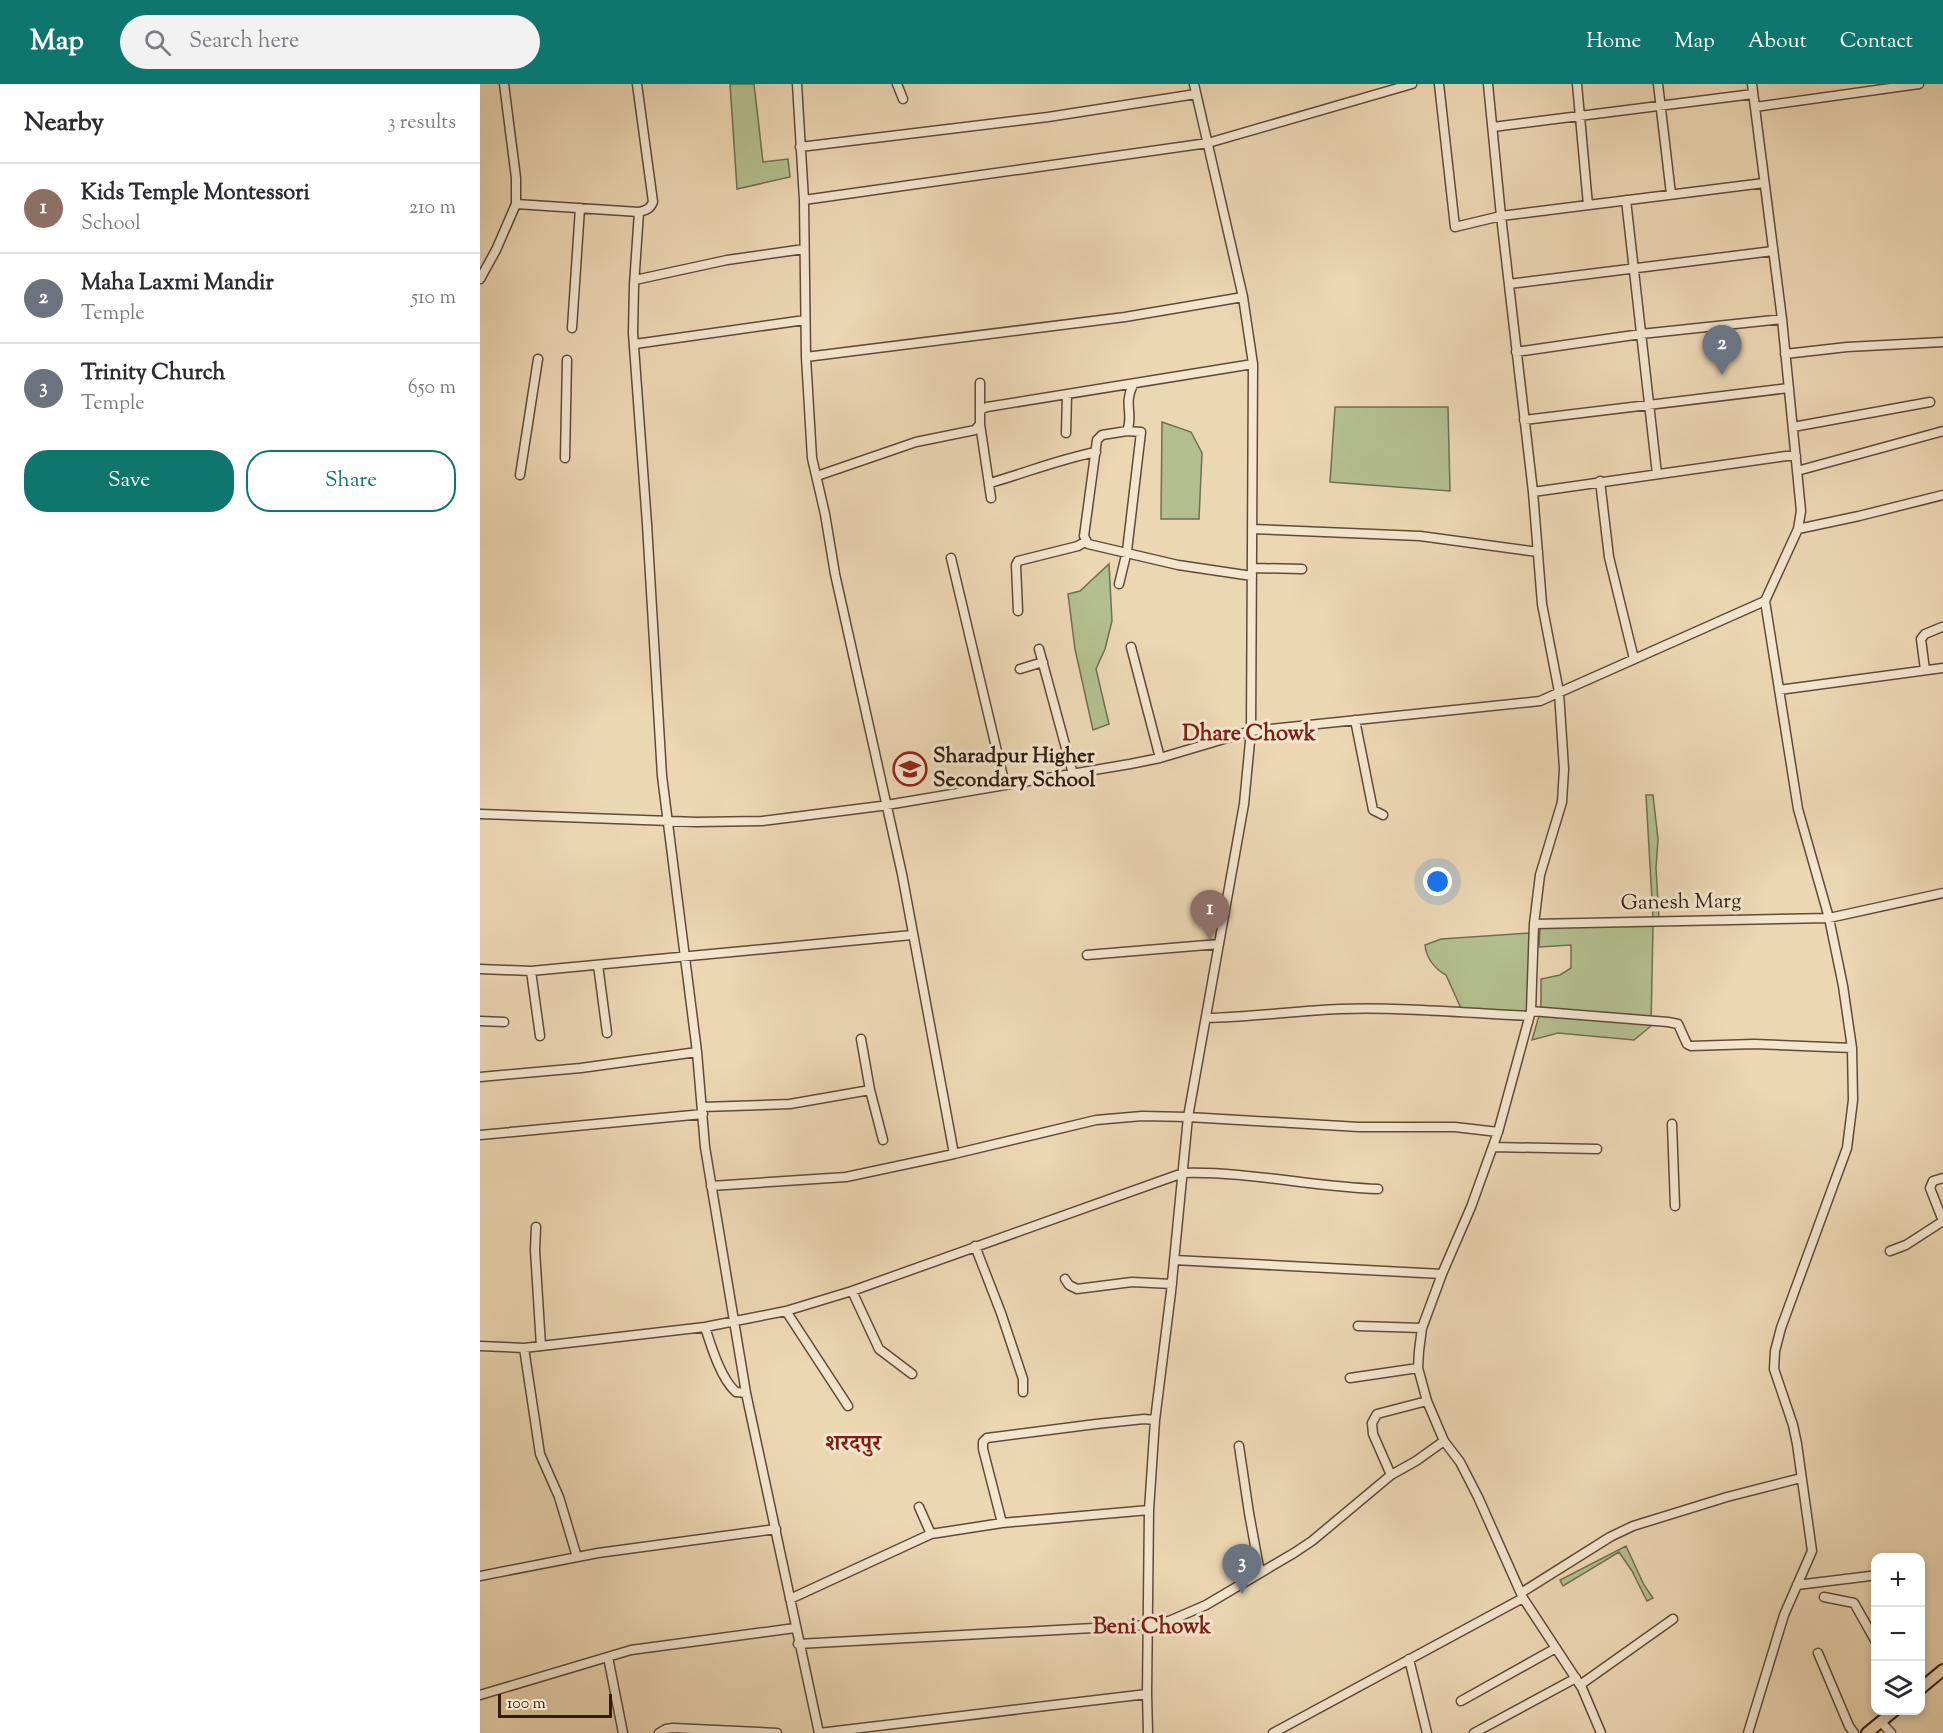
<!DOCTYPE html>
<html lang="en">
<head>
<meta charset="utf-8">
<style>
	:root { --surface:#fff; --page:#f2f2f3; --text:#2b2b33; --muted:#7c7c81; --line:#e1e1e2; --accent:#0f766e }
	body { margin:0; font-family:"Sorts Mill Goudy","Noto Serif Devanagari",serif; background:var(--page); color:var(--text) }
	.controls { position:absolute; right:18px; bottom:18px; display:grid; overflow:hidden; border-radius:12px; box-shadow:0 3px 9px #0003 }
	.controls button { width:54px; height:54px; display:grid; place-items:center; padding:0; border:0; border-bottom:2px solid var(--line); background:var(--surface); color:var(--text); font:30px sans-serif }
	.scale { position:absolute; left:18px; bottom:15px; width:114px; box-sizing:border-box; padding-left:6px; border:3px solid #301c11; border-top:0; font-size:16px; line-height:21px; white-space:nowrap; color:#301c11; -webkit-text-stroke:4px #f3e5ce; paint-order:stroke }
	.you { position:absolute; left:958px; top:798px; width:21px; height:21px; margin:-15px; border:4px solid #fff; border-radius:50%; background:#1a73e8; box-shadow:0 0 0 9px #1a73e833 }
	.badge { display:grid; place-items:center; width:39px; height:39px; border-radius:50%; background:var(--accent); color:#fff; font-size:20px; font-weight:700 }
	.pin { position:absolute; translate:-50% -50px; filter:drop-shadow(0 2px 3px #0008) }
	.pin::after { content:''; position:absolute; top:32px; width:21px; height:18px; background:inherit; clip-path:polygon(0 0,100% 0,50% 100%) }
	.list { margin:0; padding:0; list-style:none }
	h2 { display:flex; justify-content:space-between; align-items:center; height:78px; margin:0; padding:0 24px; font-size:26px }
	h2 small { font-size:20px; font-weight:400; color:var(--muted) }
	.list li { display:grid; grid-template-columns:39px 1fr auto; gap:18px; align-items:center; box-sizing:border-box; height:90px; padding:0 24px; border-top:2px solid var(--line) }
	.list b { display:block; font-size:22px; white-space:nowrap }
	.list p { margin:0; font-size:20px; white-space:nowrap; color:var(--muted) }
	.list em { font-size:20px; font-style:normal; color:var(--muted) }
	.actions { display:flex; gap:12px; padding:18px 24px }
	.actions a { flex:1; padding:14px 0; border:2px solid var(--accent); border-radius:24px; text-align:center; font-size:21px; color:var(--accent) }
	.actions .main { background:var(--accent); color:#fff }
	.icon { flex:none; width:33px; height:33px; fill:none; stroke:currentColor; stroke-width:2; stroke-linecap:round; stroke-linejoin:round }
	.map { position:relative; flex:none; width:1463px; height:1649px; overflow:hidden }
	header { display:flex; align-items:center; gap:36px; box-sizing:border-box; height:84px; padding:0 30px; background:var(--accent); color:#fff }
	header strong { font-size:28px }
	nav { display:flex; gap:33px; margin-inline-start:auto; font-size:21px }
	.search { width:420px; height:54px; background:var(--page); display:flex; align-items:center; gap:15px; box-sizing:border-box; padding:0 21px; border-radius:33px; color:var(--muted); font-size:22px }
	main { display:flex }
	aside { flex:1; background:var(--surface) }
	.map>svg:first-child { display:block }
</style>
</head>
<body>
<header>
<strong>Map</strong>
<div class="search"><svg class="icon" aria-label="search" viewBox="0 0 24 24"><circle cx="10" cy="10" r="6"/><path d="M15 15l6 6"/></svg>Search here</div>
<nav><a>Home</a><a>Map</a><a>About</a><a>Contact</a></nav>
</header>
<main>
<aside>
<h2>Nearby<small>3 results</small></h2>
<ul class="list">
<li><span class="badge" style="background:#8d6e63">1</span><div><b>Kids Temple Montessori</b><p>School</p></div><em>210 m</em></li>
<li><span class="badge" style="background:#6b7280">2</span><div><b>Maha Laxmi Mandir</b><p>Temple</p></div><em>510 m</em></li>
<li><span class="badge" style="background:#6b7280">3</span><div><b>Trinity Church</b><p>Temple</p></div><em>650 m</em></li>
</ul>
<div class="actions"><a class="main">Save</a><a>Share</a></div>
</aside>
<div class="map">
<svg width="1463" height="1649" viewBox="0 0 1463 1649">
	<rect width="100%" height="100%" fill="#ecd7b3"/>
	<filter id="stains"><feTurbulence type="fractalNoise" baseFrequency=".00333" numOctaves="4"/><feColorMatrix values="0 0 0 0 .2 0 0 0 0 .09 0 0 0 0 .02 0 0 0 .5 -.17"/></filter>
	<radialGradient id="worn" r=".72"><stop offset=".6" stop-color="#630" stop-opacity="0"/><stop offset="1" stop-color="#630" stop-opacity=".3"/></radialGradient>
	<!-- green -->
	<path fill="#b4bf8f" stroke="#726e50" stroke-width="1.5" d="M250,0H274L283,78L308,75L310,93L257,105Z
		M855,323H968L970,407L850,398Z
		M682,338L711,348L722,369L719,435H681Z
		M629,480L632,537L625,565L616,585L629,640L613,646L595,565L588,510L600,507Z
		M1166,711H1173L1178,755L1176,784L1179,835L1173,834Z
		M1065,842H1173L1171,942L1154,956L1078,949L1052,956L1061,925V895L1080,891L1091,884V861L1059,863L1060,845Z
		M1051,849L1048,937L984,931L966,891C955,885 946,874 945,861L961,855Z
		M1146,1462L1164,1501L1173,1514L1167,1517L1152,1487L1139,1468L1083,1502L1080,1496Z"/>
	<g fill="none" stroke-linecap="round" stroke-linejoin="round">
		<!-- minor casing -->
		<g stroke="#5f4b3a" stroke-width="11">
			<path id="minor" d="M317,0L324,116L326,273L332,374L345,430L355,490L422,790L474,1070
				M417,0L423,15
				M959,0L975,143L1021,132L1284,99
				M1097,0L1108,121
				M1178,0L1191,110
				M1275,23L1439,0
				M1013,43L1273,10
				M320,63L568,33L716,10
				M324,116L728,59L932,0
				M1146,116L1177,390
				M36,120L159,128C166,126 170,125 173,118L157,0
				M159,128L154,201L153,249L167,440L182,692L217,968L225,1063L266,1309L339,1649
				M0,195L16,166L36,120V94L24,0
				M155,196L247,176L324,165
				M1029,200L1293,167
				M92,244L100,124
				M155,260L325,236
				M1036,268L1161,250L1302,235
				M1305,270L1367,263L1463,258
				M326,273L645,233L763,213
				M653,301C643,320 654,331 647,347L622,351L617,356L604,452L608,460L698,481L772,492
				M502,325L507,323L773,280
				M1044,336L1309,304
				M500,340L511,414
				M1313,343L1450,318
				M586,349L587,311
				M85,374L87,276
				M1317,387L1463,347
				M40,391L58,275
				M337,392L436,358L495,346L500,340V299
				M1120,397L1129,473L1154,575
				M510,399C545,389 580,375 616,368
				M1053,408L1306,372H1316
				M772,445L940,452L1058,468
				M1318,445L1379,432L1463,411
				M471,474L525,701
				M772,484L822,485
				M639,500L647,467L661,348L647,347
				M538,527L536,481L538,477L598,462L606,457
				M651,563L680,674
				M559,565L593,690
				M540,585L563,578
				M1445,586L1441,555L1445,550L1462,543
				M1299,606L1463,584
				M875,636L893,726L903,731
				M0,730L217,738L282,737L401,722L650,680L680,674L771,647L1060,617L1285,517L1318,445L1321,427L1302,235L1272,0
				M1054,840L1349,834L1463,809
				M607,871L739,860
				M118,881L127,949
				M0,885L51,887L432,851
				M51,887L60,952
				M1051,927L1188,938L1198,940L1207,960L1211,962L1274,960L1372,964
				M726,934C771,933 815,927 860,925C923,923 986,929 1049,932
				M0,937L24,938
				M381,955L390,1006L403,1056
				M0,993L101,984L217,968
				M222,1023L310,1020L390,1006
				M1192,1040L1195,1122
				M0,1051L223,1030
				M1013,1063L1117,1065
				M1463,1094L1453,1097L1450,1104L1463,1137
				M231,1102L366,1093L474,1070L616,1036L662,1032L708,1033L879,1043H975L1018,1048
				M56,1143L55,1166L61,1262
				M495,1162L521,1229L543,1295V1308
				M1410,1167L1426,1161L1463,1137
				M694,1176L962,1190L942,1244L939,1267L938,1284L947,1317L964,1357L980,1378L998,1413L1043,1514L1102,1604L1121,1649
				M962,1190L991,1123L1018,1048L1051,927L1054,840L1060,791L1082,718L1084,685L1079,608L1062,520L1053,408L1021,132L1008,0
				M585,1195L589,1201L597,1205L652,1198L692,1200
				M372,1207L399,1265L432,1290
				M306,1227L368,1322
				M878,1242L942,1244
				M225,1243C231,1262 241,1295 256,1308L266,1309
				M0,1262L44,1264L225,1243L306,1227L372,1207L703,1089C768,1087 833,1103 898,1105
				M44,1264L60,1370L79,1413L97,1473
				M870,1294L938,1284
				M759,1362L769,1429L780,1489
				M911,1391L893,1350L892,1339L897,1330L947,1317
				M439,1423L451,1450
				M522,1439L503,1365V1358L507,1354L616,1340L664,1335L675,1336
				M0,1492L118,1469L296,1445
				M1317,1501L1390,1492
				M1041,1509L1130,1453L1153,1442L1247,1413L1321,1394
				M1344,1513L1374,1519L1396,1558
				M310,1515L451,1450L522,1439L669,1426
				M318,1560L668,1541L689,1537L726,1521L814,1469L832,1457L911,1391L936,1377L964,1357
				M1338,1569L1369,1642L1374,1649
				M128,1573L143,1649
				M929,1575L947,1649
				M1100,1601L1193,1535
				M0,1611L151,1566L315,1544
				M981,1617L1076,1564
				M1401,1638L1411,1649
				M179,1649L186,1645L193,1644L297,1649
				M339,1649L667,1610
				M668,1649L667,1610L669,1426L675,1336L691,1208L708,1033L764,720L771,647L773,280L763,213L714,0
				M793,1649L1043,1514
				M994,1649L1096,1594
				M1268,1649L1304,1531L1332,1467L1317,1360L1313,1341L1294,1285L1295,1267L1301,1244L1367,1064L1373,1016L1372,964L1363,902L1349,834L1318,725L1285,517"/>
		</g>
		<!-- major casing -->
		<g stroke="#301c11" stroke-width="14">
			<path id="major" d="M1440,1605L1463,1586
				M1387,1649L1415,1626"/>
		</g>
		<!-- minor -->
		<use href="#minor" stroke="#f3e5ce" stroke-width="8"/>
		<!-- major -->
		<use href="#major" stroke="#ecd7b3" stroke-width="10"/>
	</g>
	<!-- icons -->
	<defs>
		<g id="school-ring" transform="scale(1.725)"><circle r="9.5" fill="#f3e5ce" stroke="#8f2418" stroke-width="1.5"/><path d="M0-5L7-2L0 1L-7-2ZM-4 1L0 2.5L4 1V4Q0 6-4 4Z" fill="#8f2418"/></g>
	</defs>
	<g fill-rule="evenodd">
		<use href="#school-ring" x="430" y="685"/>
	</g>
	<g text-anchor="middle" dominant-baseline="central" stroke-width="6" stroke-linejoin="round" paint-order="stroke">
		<!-- poi labels -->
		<g font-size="21" font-weight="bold" fill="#301c11" stroke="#f3e5ce" text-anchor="start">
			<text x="453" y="673">Sharadpur Higher<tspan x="453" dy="24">Secondary School</tspan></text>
		</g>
		<!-- street labels -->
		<g font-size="21" fill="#301c11" stroke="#f3e5ce">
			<text transform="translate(1201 819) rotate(-1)">Ganesh Marg</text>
		</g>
		<!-- neighbourhood labels -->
		<g font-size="22" font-weight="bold" fill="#7a1f14" stroke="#f3e5ce">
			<text x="769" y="651">Dhare Chowk</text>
			<text x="373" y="1361">शरदपुर</text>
			<text x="672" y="1544">Beni Chowk</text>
		</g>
	</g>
	<rect width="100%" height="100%" filter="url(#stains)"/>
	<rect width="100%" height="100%" fill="url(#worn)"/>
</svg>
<div class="controls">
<button>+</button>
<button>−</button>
<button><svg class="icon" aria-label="layers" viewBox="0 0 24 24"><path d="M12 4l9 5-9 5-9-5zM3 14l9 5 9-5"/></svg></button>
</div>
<div class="scale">100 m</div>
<div class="you"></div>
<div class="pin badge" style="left:730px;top:856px;background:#8d6e63">1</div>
<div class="pin badge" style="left:1242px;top:291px;background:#6b7280">2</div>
<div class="pin badge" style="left:762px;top:1510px;background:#6b7280">3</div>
</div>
</main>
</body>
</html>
